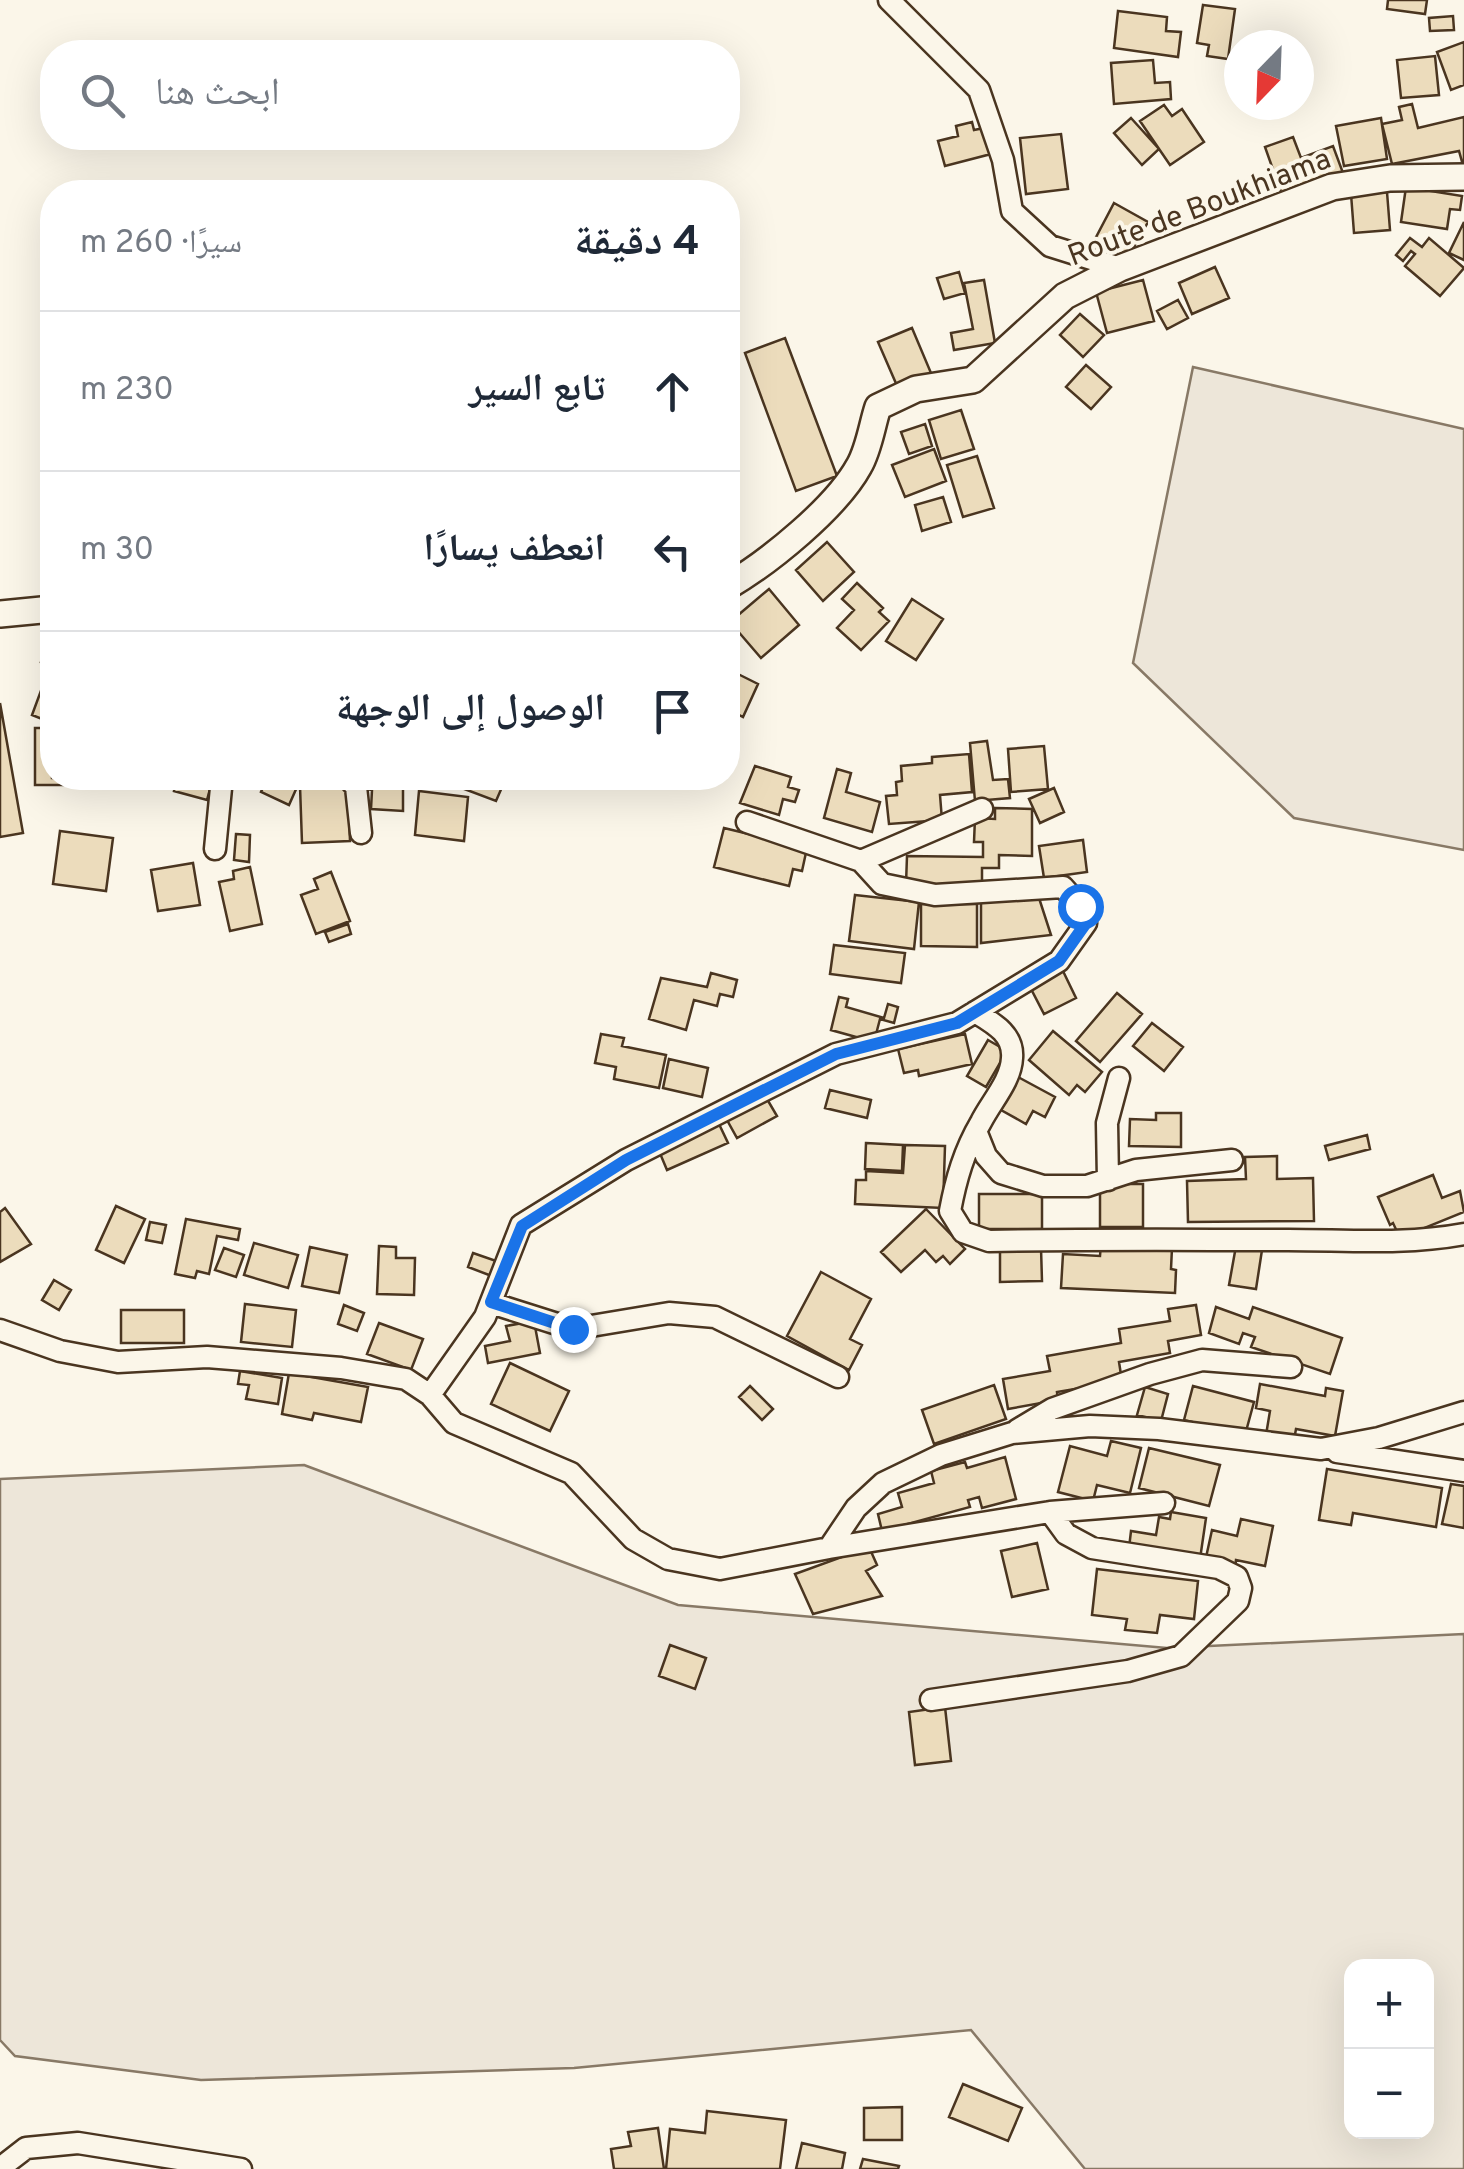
<!DOCTYPE html>
<html lang="ar">
<head>
<meta charset="utf-8">
<style>
	:root { --surface:#fff; --page:#f2f2f3; --text:#1f2937; --muted:#747a83; --line:#e0e1e3 }
	body { margin:0; font-family:Overpass,"Noto Naskh Arabic",sans-serif; background:var(--page); color:var(--text); direction:rtl }
	.controls { position:absolute; right:30px; bottom:30px; display:grid; overflow:hidden; border-radius:20px; box-shadow:0 10px 40px #0002 }
	.controls button { width:90px; height:90px; display:grid; place-items:center; padding:0; border:0; border-bottom:2px solid var(--line); background:var(--surface); color:var(--text); font:50px sans-serif }
	.compass { position:absolute; left:1224px; top:30px; width:90px; height:90px; border-radius:50%; background:var(--surface); box-shadow:0 10px 40px #0002; rotate:203deg }
	.stop { position:absolute; width:30px; height:30px; margin:-22px; border:8px solid #1a73e8; border-radius:50%; background:#fff }
	.stop.end { background:#1a73e8; border-color:#fff; box-shadow:0 2px 10px #0008 }
	.list { margin:0; padding:0; list-style:none }
	h2 { display:flex; justify-content:space-between; align-items:center; height:130px; margin:0; padding:0 40px; font-size:42px }
	h2 small { font-size:32px; font-weight:400; color:var(--muted) }
	.list li { display:grid; grid-template-columns:65px 1fr auto; gap:30px; align-items:center; box-sizing:border-box; height:160px; padding:0 40px; border-top:2px solid var(--line) }
	.list b { display:block; font-size:38px; white-space:nowrap }
	.list em { font-size:32px; font-style:normal; color:var(--muted) }
	.icon { flex:none; width:55px; height:55px; fill:none; stroke:currentColor; stroke-width:2; stroke-linecap:round; stroke-linejoin:round }
	.map { position:relative; flex:none; width:1464px; height:2169px; overflow:hidden; direction:ltr }
	.search { position:absolute; background:var(--surface); box-shadow:0 10px 40px #0002; left:40px; top:40px; width:700px; height:110px; display:flex; align-items:center; gap:25px; box-sizing:border-box; padding:0 35px; border-radius:40px; color:var(--muted); font-size:38px }
	.panel { position:absolute; background:var(--surface); box-shadow:0 10px 40px #0002; left:40px; top:180px; width:700px; height:610px; border-radius:40px; direction:rtl }
	.map>svg:first-child { display:block }
</style>
</head>
<body>
<div class="map">
<svg width="1464" height="2169" viewBox="0 0 1464 2169">
	<rect width="100%" height="100%" fill="#fbf6e9"/>
	<!-- green -->
	<path fill="#ede6d9" stroke="#887966" stroke-width="2.5" fill-rule="evenodd" d="M1193,367L1464,429V850L1294,818L1133,663Z
		M304,1465L678,1605L1167,1648L1464,1634V2169H1085L971,2030L574,2068L201,2080L15,2056L0,2040V1479ZM1352,1966H1426V2132H1352Z"/>
	<!-- building -->
	<path fill="#ecdcbc" stroke="#4a3520" stroke-width="2.5" d="M1388,0H1427L1425,14L1387,9Z
		M1203,5L1235,9L1228,59L1207,56L1209,45L1197,43Z
		M1118,11L1167,17L1166,31L1181,32L1178,57L1114,48Z
		M1453,16L1454,30L1430,31L1429,18Z
		M1464,42V85L1451,90L1437,52Z
		M1435,56L1439,95L1401,98L1397,60Z
		M1153,60L1155,83L1170,82L1171,99L1114,104L1111,63Z
		M1412,104L1418,128L1464,117V169L1459,151L1392,164L1382,124L1402,120L1399,107Z
		M1164,105L1172,116L1182,109L1204,142L1170,165L1140,121Z
		M1131,118L1159,149L1142,165L1114,133Z
		M1381,118L1387,159L1344,166L1336,126Z
		M972,122L974,130L984,128L991,154L945,166L938,141L958,136L956,126Z
		M1061,134L1068,189L1026,194L1020,138Z
		M1293,137L1301,158L1333,146L1343,173L1282,195L1265,147Z
		M1406,187L1462,196L1460,210L1450,209L1447,229L1401,222Z
		M1387,192L1390,230L1354,233L1351,194Z
		M1114,203L1148,222L1127,259L1094,241Z
		M1464,222V260L1449,253Z
		M1410,238L1422,247L1429,238L1464,268L1440,296L1405,266L1415,254L1411,251L1403,261L1396,255Z
		M1215,267L1229,298L1192,314L1179,283Z
		M959,272L965,293L944,299L937,278Z
		M984,280L995,343L954,350L951,333L973,329L964,283Z
		M1143,280L1154,321L1107,333L1096,292Z
		M1178,300L1188,318L1167,329L1157,311Z
		M1080,314L1104,335L1083,357L1060,335Z
		M912,328L931,373L898,388L878,342Z
		M785,338L837,476L796,491L745,353Z
		M1086,365L1111,387L1091,409L1066,387Z
		M961,410L974,449L941,459L929,420Z
		M925,424L932,446L909,454L901,432Z
		M934,449L946,481L905,497L892,465Z
		M977,456L994,508L963,517L947,465Z
		M943,497L951,522L922,531L915,505Z
		M827,542L854,572L823,601L796,570Z
		M857,583L883,608L879,612L889,621L861,650L837,628L854,610L842,599Z
		M769,589L799,625L761,658L730,622Z
		M912,599L943,619L916,660L886,641Z
		M51,624H52V665L41,662Z
		M728,669L758,684L743,717L728,709Z
		M46,677L52,679V723L32,715Z
		M0,703L23,833L0,837Z
		M35,728H52V778H68V785H35Z
		M987,741L993,780L1008,779L1010,798L975,801L970,743Z
		M1044,746L1048,789L1011,792L1008,749Z
		M969,754L972,792L940,795L942,820L889,824L886,796L897,795L896,782L902,781L901,766L932,763V757Z
		M755,766L791,777L788,787L799,790L795,802L783,799L779,815L740,803Z
		M837,769L851,773L846,792L880,802L872,832L824,818Z
		M177,778H213L207,800L174,791Z
		M267,778H301L289,805L261,792Z
		M366,778H403V811L371,809L372,790L366,789Z
		M463,778H506L496,801L459,787Z
		M348,785L350,841L302,843L300,786Z
		M1054,788L1064,812L1040,823L1029,799Z
		M419,791L468,797L464,841L415,835Z
		M995,808L1032,809V856L999,855V868H982V888L906,884L907,856L983,857V842H974L975,818L995,819Z
		M724,828L807,848L802,871L793,869L789,886L714,867Z
		M60,831L113,838L106,891L53,884Z
		M236,834L250,835L249,862L234,860Z
		M1083,840L1087,872L1044,878L1039,846Z
		M193,863L200,905L158,911L151,870Z
		M250,867L262,924L230,931L219,882L234,879L233,871Z
		M331,872L350,921L316,934L301,895L318,889L314,879Z
		M855,895L919,902L914,949L849,941Z
		M1039,898L1051,935L981,943V900Z
		M921,904H977V947L921,946Z
		M348,924L351,934L329,942L325,932Z
		M834,945L905,953L901,983L830,974Z
		M1062,969L1076,998L1044,1014L1029,985Z
		M711,973L737,980L733,997L720,994L717,1006L694,1000L686,1030L649,1019L661,978L707,987Z
		M1117,993L1142,1014L1100,1062L1076,1041Z
		M839,997L848,999L846,1007L884,1018L888,1004L898,1007L894,1023L880,1019L874,1042L831,1030Z
		M1152,1023L1183,1047L1164,1071L1133,1046Z
		M1053,1031L1102,1072L1085,1092L1077,1085L1069,1095L1029,1060Z
		M601,1034L624,1038L622,1046L666,1055L659,1088L614,1079L616,1067L595,1063Z
		M965,1034L972,1064L919,1076L918,1070L904,1073L898,1049Z
		M988,1040L1007,1051L986,1087L967,1076Z
		M669,1059L708,1068L702,1097L663,1088Z
		M1018,1077L1055,1097L1045,1117L1033,1111L1026,1124L1001,1110Z
		M830,1090L871,1100L867,1118L825,1108Z
		M767,1099L777,1116L737,1138L727,1120Z
		M1156,1113H1181V1147L1129,1146L1130,1119L1156,1120Z
		M719,1124L728,1143L667,1170L659,1151Z
		M1367,1135L1370,1149L1329,1160L1325,1146Z
		M866,1143L903,1145L902,1171L865,1169Z
		M905,1145L945,1146L943,1208L855,1204L856,1180H866V1171L903,1173Z
		M1277,1156V1179L1313,1178L1314,1221L1188,1222L1187,1181L1246,1179L1245,1157Z
		M1433,1175L1442,1198L1460,1191L1464,1212L1400,1238L1393,1223L1390,1225L1378,1197Z
		M1100,1184H1143V1227H1100Z
		M979,1194H1042V1229H979Z
		M116,1206L145,1219L124,1263L96,1250Z
		M5,1208L31,1244L0,1262V1212Z
		M926,1209L965,1249L950,1264L943,1256L936,1262L925,1250L901,1272L881,1252Z
		M186,1219L240,1229L238,1240L217,1236L209,1274L197,1271L195,1278L175,1274Z
		M150,1222L166,1225L162,1243L146,1240Z
		M254,1243L298,1255L288,1288L244,1275Z
		M1101,1244L1172,1248L1171,1269L1176,1270L1175,1293L1061,1288L1063,1254L1100,1256Z
		M379,1246L396,1247V1258H415L414,1295L377,1294Z
		M1236,1246L1262,1250L1256,1289L1229,1285Z
		M310,1247L347,1255L339,1293L302,1286Z
		M224,1248L244,1255L236,1277L215,1270Z
		M1000,1248H1041L1042,1281L1000,1282Z
		M473,1253L502,1263L497,1278L468,1267Z
		M821,1272L871,1299L850,1339L862,1345L849,1370L787,1336Z
		M54,1280L71,1290L59,1310L42,1300Z
		M245,1304L296,1310L292,1347L241,1342Z
		M344,1305L364,1313L357,1331L338,1324Z
		M1196,1305L1201,1335L1168,1341L1170,1353L1119,1362L1122,1381L1057,1392L1058,1400L1008,1409L1003,1379L1050,1371L1047,1356L1121,1343L1119,1329L1170,1321L1168,1309Z
		M1216,1307L1249,1319L1253,1307L1342,1338L1330,1374L1251,1347L1255,1337L1243,1333L1239,1344L1209,1333Z
		M121,1310H184V1343H121Z
		M534,1321L540,1353L488,1363L485,1346L510,1341L506,1326Z
		M379,1323L423,1339L411,1370L367,1354Z
		M510,1363L569,1391L550,1431L491,1404Z
		M240,1371L282,1378L278,1404L246,1399L249,1385L238,1384Z
		M289,1373L368,1387L361,1422L314,1413L312,1420L282,1414Z
		M1260,1384L1325,1396L1326,1388L1343,1391L1335,1436L1296,1429L1294,1440L1266,1435L1270,1411L1256,1408Z
		M994,1385L1006,1419L934,1444L922,1410Z
		M750,1386L773,1409L762,1420L739,1397Z
		M1193,1386L1254,1402L1245,1435L1184,1420Z
		M1145,1387L1168,1394L1161,1421L1137,1415Z
		M1111,1441L1141,1448L1130,1493L1097,1485L1093,1501L1058,1492L1070,1446L1107,1456Z
		M1149,1448L1220,1465L1209,1506L1139,1488Z
		M1005,1457L1016,1499L982,1508L979,1497L968,1500L970,1507L882,1531L878,1514L902,1507L898,1493L934,1483L931,1471L965,1462L967,1468Z
		M1327,1469L1442,1488L1436,1527L1353,1513L1351,1525L1319,1520Z
		M1451,1484L1464,1486V1528L1442,1524Z
		M1171,1512L1206,1518L1200,1559L1129,1548L1131,1531L1156,1535L1159,1517L1170,1519Z
		M1241,1519L1273,1526L1265,1566L1236,1560L1235,1569L1205,1562L1212,1530L1237,1536Z
		M1037,1543L1048,1589L1012,1597L1001,1551Z
		M869,1547L877,1565L866,1571L882,1596L813,1614L795,1574Z
		M1097,1569L1198,1581L1194,1619L1160,1615L1157,1633L1125,1630L1127,1619L1092,1615Z
		M670,1645L706,1658L695,1689L659,1676Z
		M945,1707L951,1761L915,1765L909,1712Z
		M963,2084L1022,2108L1008,2141L949,2117Z
		M902,2107V2140H864V2108Z
		M707,2111L786,2120L780,2169H666L670,2129L705,2133Z
		M658,2128L664,2169H614L611,2149L631,2146L628,2132Z
		M802,2143L845,2153L842,2169H796Z
		M863,2159L899,2166L898,2169H860Z"/>
	<g fill="none" stroke-linecap="round" stroke-linejoin="round">
		<!-- minor casing -->
		<g stroke="#4a3520" stroke-width="25">
			<path id="minor" d="M889,0L979,90L1003,160L1012,211L1050,246L1120,268
				M348,778L356,787L361,833
				M215,849L222,778
				M861,861L982,809
				M975,1012C993,1023 1014,1034 1012,1058C1011,1081 991,1102 981,1122C964,1151 956,1179 950,1211L963,1232L989,1241C1089,1239 1189,1240 1288,1240C1348,1240 1405,1245 1464,1234
				M976,1131L986,1156L1001,1173L1043,1186H1087L1136,1170L1232,1160
				M1108,1180L1107,1123L1119,1078
				M491,1303L573,1329L669,1313L715,1317L838,1377
				M0,1330L60,1351L118,1362L207,1357L341,1368L406,1379L430,1395L454,1423L571,1473L633,1539L668,1559L720,1569L829,1548L856,1508L883,1483L941,1455L1012,1433L1090,1426L1159,1429L1321,1449L1379,1438L1464,1412
				M430,1395L485,1317L521,1225L626,1160L836,1054L957,1023L1059,961L1086,923L1080,906L1063,887L935,895L882,884L861,861L747,822
				M1017,1430L1052,1409L1150,1374L1202,1360L1291,1367
				M1337,1452L1464,1471
				M829,1548L1050,1512L1164,1503
				M931,1700L1128,1671L1181,1656L1238,1601L1241,1588L1237,1577L1219,1568L1092,1548L1066,1534L1050,1512
				M0,2168L26,2148L78,2143L241,2169"/>
		</g>
		<!-- tertiary casing -->
		<g stroke="#4a3520" stroke-width="30">
			<path id="tertiary" d="M728,586C769,562 836,508 859,466C869,449 872,425 878,407L916,389L973,380L1065,296L1120,268L1332,187L1390,178L1464,177
				M0,614L52,609"/>
		</g>
		<!-- minor -->
		<use href="#minor" stroke="#fbf6e9" stroke-width="20"/>
		<!-- tertiary -->
		<use href="#tertiary" stroke="#fbf6e9" stroke-width="25"/>
	</g>
	<g fill="none" stroke-linecap="round" stroke-linejoin="round">
		<!-- route -->
		<path stroke="#1a73e8" stroke-width="12" d="M573,1329L491,1302L522,1226L626,1160L836,1054L957,1023L1059,961L1086,923L1080,906"/>
	</g>
	<g text-anchor="middle" dominant-baseline="central" stroke-width="8" stroke-linejoin="round" paint-order="stroke">
		<!-- street labels -->
		<g font-size="30" fill="#4a3520" stroke="#fbf6e9">
			<text transform="translate(1200 209) rotate(-21)">Route de Boukhiama</text>
		</g>
	</g>
</svg>
<div class="controls">
<button>+</button>
<button>−</button>
</div>
<svg class="compass" viewBox="-18 -18 36 36"><path d="M0-13l5 13h-10z" fill="#e53935"/><path d="M0 13l5-13h-10z" fill="#747a83"/></svg>
<div class="stop" style="left:1080px;top:906px"></div>
<div class="stop end" style="left:573px;top:1329px"></div>
<div class="search"><svg class="icon" aria-label="search" viewBox="0 0 24 24"><circle cx="10" cy="10" r="6"/><path d="M15 15l6 6"/></svg>ابحث هنا</div>
<section class="panel">
<h2>4 دقيقة<small>سيرًا · 260 m</small></h2>
<ul class="list">
<li><svg class="icon" aria-label="ahead" viewBox="0 0 24 24"><path d="M12 20V5M6 11l6-6 6 6"/></svg><div><b>تابع السير</b></div><em>230 m</em></li>
<li><svg class="icon" aria-label="left" viewBox="0 0 24 24"><path d="M17 20v-9H6M10 6l-5 5 5 5"/></svg><div><b>انعطف يسارًا</b></div><em>30 m</em></li>
<li><svg class="icon" aria-label="arrive" viewBox="0 0 24 24"><path d="M6 21V4h12l-3 4 3 4H6"/></svg><div><b>الوصول إلى الوجهة</b></div></li>
</ul>
</section>
</div>
</body>
</html>
